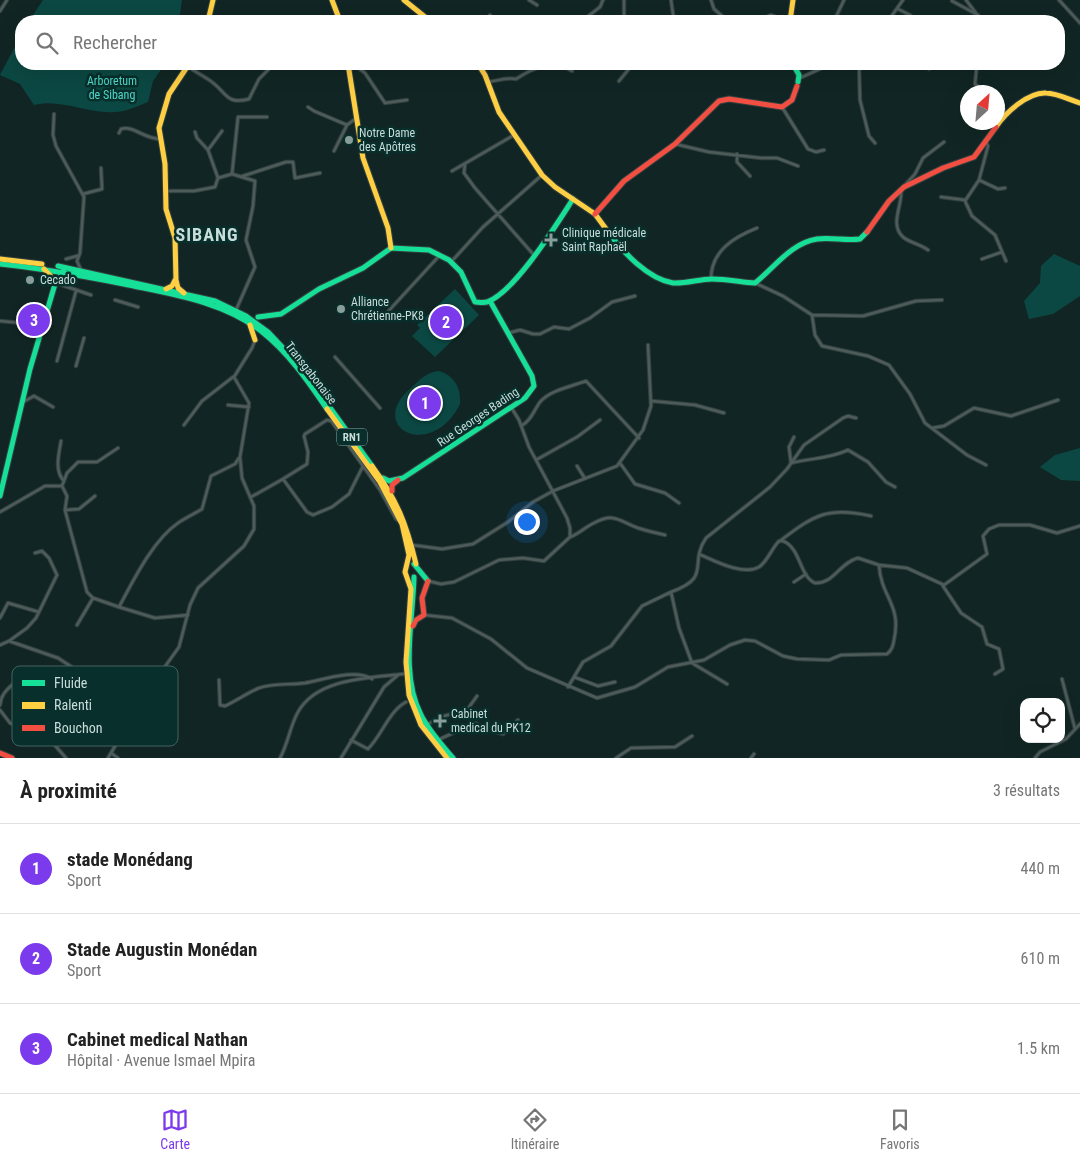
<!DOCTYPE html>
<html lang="fr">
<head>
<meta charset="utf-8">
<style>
	:root { --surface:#fff; --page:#f2f2f2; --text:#222; --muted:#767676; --line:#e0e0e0; --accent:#7c3aed }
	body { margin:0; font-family:"Roboto Condensed",sans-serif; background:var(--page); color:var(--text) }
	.controls { position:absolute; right:15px; bottom:15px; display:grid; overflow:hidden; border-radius:10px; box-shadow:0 5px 20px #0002 }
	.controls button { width:45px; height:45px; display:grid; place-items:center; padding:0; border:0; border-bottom:1px solid var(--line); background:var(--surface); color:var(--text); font:25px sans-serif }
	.compass { position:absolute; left:960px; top:85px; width:45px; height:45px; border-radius:50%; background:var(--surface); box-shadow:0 5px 20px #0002; rotate:26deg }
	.you { position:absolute; left:526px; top:521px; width:18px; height:18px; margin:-12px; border:4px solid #fff; border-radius:50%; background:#1a73e8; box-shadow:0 0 0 8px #1a73e833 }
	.badge { display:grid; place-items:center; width:32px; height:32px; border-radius:50%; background:var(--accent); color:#fff; font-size:16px; font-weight:700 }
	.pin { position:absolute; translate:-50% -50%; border:2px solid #fff; box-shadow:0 1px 5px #0006 }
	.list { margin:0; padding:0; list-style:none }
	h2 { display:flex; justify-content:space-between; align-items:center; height:65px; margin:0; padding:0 20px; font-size:21px }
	h2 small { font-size:16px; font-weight:400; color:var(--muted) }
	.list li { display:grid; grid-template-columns:32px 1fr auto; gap:15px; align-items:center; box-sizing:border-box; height:90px; padding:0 20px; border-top:1px solid var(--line) }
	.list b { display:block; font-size:19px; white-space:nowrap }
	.list p { margin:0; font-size:16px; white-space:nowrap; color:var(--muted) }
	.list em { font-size:16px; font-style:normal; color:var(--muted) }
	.icon { flex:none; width:28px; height:28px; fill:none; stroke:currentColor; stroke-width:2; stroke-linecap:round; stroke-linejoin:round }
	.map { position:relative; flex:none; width:1080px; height:758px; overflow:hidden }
	.search { position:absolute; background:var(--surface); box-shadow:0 5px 20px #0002; left:15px; right:15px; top:15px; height:55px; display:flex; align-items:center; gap:12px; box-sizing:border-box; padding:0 18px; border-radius:20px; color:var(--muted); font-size:19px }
	.sheet { height:335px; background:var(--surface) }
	nav { display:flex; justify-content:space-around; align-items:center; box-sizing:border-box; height:70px; border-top:1px solid var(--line); background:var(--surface); font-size:14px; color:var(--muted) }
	nav a { display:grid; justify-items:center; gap:2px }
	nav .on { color:var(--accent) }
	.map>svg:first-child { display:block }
</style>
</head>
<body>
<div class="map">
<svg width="1080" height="758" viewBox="0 0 1080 758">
	<rect width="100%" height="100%" fill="#112624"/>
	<!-- green -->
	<path fill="#0c4843" d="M43,0H182L179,21H29Z
		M21,35V64H165L153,81L148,102C138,106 125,112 115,112C87,114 61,98 34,105L20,84L0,75Z
		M1054,254L1080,266V296L1053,314L1029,319L1024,301L1040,283L1041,266Z
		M455,289L479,315L435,357L412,336L420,328L417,325Z
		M439,371C455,376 461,388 460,404C431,462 365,427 411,388C420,380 426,372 439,371Z
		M1080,448V481L1061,480L1040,467L1055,455Z"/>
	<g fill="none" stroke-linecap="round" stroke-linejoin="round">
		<!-- street casing -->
		<g stroke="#32403f" stroke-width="4.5">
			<path id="street" d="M529,0L537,5
				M624,0V15L630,21
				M671,0L674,21
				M711,0L714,9L728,21
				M966,0L982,21
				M1059,0L1080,23
				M952,1L978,15
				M898,9L910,15L915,21
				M0,11L7,0
				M486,21L490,15
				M582,21L600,7L603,0
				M756,21L771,15L788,21
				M834,21L844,0
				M888,21L903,0
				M300,64H339
				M353,64L365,73L385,103L407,100
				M859,64L860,100L869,136L875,143
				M927,64L929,69
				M977,64L975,84L985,92
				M187,66C195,72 204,76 212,82C227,93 226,105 249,99L259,79L274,64
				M800,78L831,64
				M619,81L633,64
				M488,82C497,81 506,77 516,79C533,68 552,59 572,71
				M998,103L1007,114
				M308,107L314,111L347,125
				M782,107L808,149L816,152L824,150
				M54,114L53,135L56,146L84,197L80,253L77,261L81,270
				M195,132L197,138L208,150
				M119,133L121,129C134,125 143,139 161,139
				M985,140L988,146L979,180L965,201L972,216L995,235L1006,261
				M675,144L709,152L761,158H777L798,166
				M334,151L347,125L355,119
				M737,154V162L750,176
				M465,164L464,173L475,188L533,254
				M452,171L514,135
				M232,174L255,181L253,206L246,240L255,267L236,310
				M243,176L286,162H293L295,178L320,173
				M218,178L232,174L238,117H267
				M979,180L998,189L1005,188
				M904,186L915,174L923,158L944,142
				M901,190C903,205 889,224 903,237C910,243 920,244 928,250
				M166,191H194L215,187L218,178L208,150L222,131
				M83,194L102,189L101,168
				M941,197L965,200
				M66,259L77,256
				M982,259L1002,252
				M451,262L483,227L542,175
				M711,279C711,251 734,237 757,228
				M56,283L91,295
				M755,283L783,296L812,315L863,316L916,301L942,300
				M115,300L138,307
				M812,315L815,335L822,346L868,356L889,365L910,394L925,423L967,455L986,465
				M383,317L440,255
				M0,321L43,325
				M508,333L520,330L533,334H540L554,327L569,329L590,318L612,302L635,296
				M335,357L380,408
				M57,361L76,291
				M76,366L84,338
				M652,401L695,405L724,413
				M23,402L34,396L53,407
				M228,405L249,407
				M511,407L519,420L529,447L567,518L570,528V537
				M332,422L380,490L396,519L399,521
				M335,422L327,420L305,434L304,436L308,452L307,464L283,479L307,512L313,515L332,507L349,494L363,466
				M184,425L202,401L233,377
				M521,426C531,421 534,410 540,402C550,390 573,386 586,381L639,438
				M932,428L944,426L974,408L1011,416L1058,400
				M794,437L789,447L791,463C811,458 829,459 848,450L868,462L886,482L895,487
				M61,441C59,453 54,471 64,481
				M536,460L577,437L600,420
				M620,463L635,484L665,493L679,503
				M577,466L584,477
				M62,486L67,496L65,510L87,592L93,598L119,607C133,581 153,540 178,523C185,518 194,514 202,509L211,476L235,464L239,458
				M251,497L283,479
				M65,510L79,509L95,496
				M0,512L45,486H62L67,473L78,462H97L118,448
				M570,537C579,534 585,527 594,523C615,512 619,521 638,528C647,531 656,533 665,535
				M780,541C814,515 828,506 871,516
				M412,545L442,549L473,544L508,522L533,502L553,491L617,466L643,430L651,406L648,345
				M701,555C715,561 743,576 759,567C767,562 772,548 779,541H783C801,548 799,576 815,583C834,584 839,563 858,558L879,565L907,568L944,585L987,554L983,536L989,529L999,525H1030L1057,533L1080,526
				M428,581L441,584L454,582L499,560L523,558L544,561L570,537
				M794,582L806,574
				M943,586L961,613L982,627L987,644L999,649L1003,669L995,674
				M119,607L155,618L188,615
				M424,615L452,618L491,639L527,668L597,698L635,687L668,667L704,660L730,645L745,640L755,641L783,656L797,659L829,660L841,655L887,654C892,650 893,646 894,640C902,604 881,598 879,565
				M0,618L8,603L39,612
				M77,625L93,598
				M9,641L27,628L36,618L57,575L49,558L42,551L35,553
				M0,645L9,641L58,658L90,679
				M574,677L598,686L615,682
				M1062,679L1075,729
				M219,680L220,705L225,706C236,701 247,693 259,688C273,683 290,685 305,683C322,680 356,668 372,679
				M727,684L692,663L679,628L671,592C713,577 688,564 706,538L770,487L787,469L804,445L843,418L848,416L856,418
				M568,687L583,662L611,646L642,606L671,592
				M65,702L72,705L90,724L125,728
				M0,705C1,696 5,691 12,685C32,665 54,688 68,703
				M0,710L10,723L52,742L66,758
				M428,724L444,716L467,710L477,696
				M440,739L475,723L489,730L503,734L518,720
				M351,740L368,749C382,735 389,711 406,702
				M111,753L118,758
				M108,758L127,726L149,702L164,668L179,647L190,605L198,588L244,546L254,529V506L242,478L240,457L249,403L234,377L252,348L255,340
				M280,758C288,744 290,726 298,712C317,678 369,678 403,674
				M341,758L384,687L398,675
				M616,758L631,748L675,747L692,736
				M751,758L754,754
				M1035,758L1040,752L1066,739L1080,724"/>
		</g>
		<!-- fast casing -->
		<g stroke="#32403f" stroke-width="7">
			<path id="fast" d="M793,64L799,75L798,82
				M609,233C623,252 648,279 673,283C686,284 699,279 712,279C726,279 741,282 755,283C775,267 791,243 817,239C831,237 846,241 860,239L867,232
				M0,264C42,268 83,276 124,284C171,294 222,301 261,331C288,352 308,381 327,409
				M58,266L215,301L246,316L268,332L300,366L372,466
				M55,284L65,268
				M258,317L281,314L319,289L363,268L391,248L429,250L449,260L461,272L475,302C478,302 483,303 487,302C515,292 556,225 573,199
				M383,478L389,481L403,478L525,398L534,386L532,376L490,301
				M0,496L30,369L55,284
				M414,564L428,581
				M414,577C413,621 400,674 421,715C429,731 441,744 453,758"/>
		</g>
		<!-- slow casing -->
		<g stroke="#32403f" stroke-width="7">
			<path id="slow" d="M332,0L340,21
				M404,0L430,21
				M208,21L213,0
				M790,21L793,0
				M348,64L363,158L388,228L391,248
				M478,64L485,75L499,112L542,175L555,187L595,214L609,233
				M996,127C1005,113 1028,92 1046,93C1057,93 1070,100 1080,103
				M0,259L42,264
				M44,269L55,281
				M166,289L172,286L175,280
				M184,293L178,288L176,280L175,238L166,209L165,164L159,128L169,94L189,64
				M250,325L255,340
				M327,409L380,482L402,524L409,555L405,572L411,589L406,662L409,695L421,725L447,758
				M372,466C397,500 406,523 416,564"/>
		</g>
		<!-- jam casing -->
		<g stroke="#32403f" stroke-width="7">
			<path id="jam" d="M595,214L624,181L675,144L719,101L729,99L782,107L792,100L797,86
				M867,232L889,201L904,187L943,168L974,157L996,127
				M392,491V485L398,480
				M413,626L416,620L424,615L422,598L428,581
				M0,753L12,758"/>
		</g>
		<!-- street -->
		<use href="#street" stroke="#4d5c5a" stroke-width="2.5"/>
		<!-- fast -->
		<use href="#fast" stroke="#16e098" stroke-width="5"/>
		<!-- slow -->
		<use href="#slow" stroke="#ffcf43" stroke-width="5"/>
		<!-- jam -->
		<use href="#jam" stroke="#f24e42" stroke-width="5"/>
	</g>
	<!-- markers -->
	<g fill="#899d9a" stroke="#082f2b" stroke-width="2">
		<circle cx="349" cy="140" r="5"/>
		<path d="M548.5 232.5h5v5h5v5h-5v5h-5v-5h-5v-5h5z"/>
		<circle cx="30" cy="280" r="5"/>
		<circle cx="341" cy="309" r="5"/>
		<path d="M437.5 713.5h5v5h5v5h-5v5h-5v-5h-5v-5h5z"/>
	</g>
	<g text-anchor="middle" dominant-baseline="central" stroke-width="5" stroke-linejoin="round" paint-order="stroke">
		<!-- shield labels -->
		<rect fill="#082f2b" stroke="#8fa9a6" stroke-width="1" x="337" y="428.5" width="30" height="17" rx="4"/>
		<g font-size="11" font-weight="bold" fill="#c9ddda">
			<text x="352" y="437">RN1</text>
		</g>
		<!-- park labels -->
		<g font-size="12" fill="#4ed8cb" stroke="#082f2b">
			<text x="112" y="81">Arboretum<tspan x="112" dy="14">de Sibang</tspan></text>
		</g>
		<!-- poi labels -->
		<g font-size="12" fill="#c9ddda" stroke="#082f2b" text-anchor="start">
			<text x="359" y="133">Notre Dame<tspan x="359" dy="14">des Apôtres</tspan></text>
			<text x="562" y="233">Clinique médicale<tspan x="562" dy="14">Saint Raphaël</tspan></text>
			<text x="40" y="280">Cecado</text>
			<text x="351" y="302">Alliance<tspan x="351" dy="14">Chrétienne-PK8</tspan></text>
			<text x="451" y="714">Cabinet<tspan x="451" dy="14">medical du PK12</tspan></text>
		</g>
		<!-- street labels -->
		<g font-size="12" fill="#c9ddda" stroke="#082f2b">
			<text transform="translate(311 373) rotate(52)">Transgabonaise</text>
			<text transform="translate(478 417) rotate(-34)">Rue Georges Bading</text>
		</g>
		<!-- district labels -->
		<g font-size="18" font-weight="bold" letter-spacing="1" fill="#c9ddda" stroke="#082f2b">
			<text x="207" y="234">SIBANG</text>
		</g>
	</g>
	<!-- legend -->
	<rect x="12" y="666" width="166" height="80" rx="8" fill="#082f2b" stroke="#426360" stroke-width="1"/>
	<rect x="22" y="680" width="23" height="6" fill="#16e098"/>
	<rect x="22" y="702" width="23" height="7" fill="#ffcf43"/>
	<rect x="22" y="725" width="23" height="6" fill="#f24e42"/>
	<g font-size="14" fill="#c9ddda">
		<text x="54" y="688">Fluide</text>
		<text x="54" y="710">Ralenti</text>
		<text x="54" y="733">Bouchon</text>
	</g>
</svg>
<div class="controls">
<button><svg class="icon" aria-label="locate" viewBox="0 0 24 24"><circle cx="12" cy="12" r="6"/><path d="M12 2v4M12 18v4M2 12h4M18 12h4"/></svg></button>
</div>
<svg class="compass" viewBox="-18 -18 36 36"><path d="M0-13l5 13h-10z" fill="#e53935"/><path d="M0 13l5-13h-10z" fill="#767676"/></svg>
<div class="you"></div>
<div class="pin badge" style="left:425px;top:403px">1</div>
<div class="pin badge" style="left:446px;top:322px">2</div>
<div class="pin badge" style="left:34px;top:320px">3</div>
<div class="search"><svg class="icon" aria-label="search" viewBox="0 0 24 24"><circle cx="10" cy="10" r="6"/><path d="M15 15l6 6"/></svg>Rechercher</div>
</div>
<section class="sheet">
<h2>À proximité<small>3 résultats</small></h2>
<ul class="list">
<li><span class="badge">1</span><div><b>stade Monédang</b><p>Sport</p></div><em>440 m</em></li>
<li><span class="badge">2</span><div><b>Stade Augustin Monédan</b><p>Sport</p></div><em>610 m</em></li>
<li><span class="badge">3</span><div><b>Cabinet medical Nathan</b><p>Hôpital · Avenue Ismael Mpira</p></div><em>1.5 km</em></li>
</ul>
</section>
<nav>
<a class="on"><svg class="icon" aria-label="map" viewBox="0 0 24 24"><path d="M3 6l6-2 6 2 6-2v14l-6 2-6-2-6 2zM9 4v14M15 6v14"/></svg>Carte</a>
<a><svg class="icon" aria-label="directions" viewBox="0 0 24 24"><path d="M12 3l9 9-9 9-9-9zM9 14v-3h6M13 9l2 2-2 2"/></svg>Itinéraire</a>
<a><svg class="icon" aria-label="saved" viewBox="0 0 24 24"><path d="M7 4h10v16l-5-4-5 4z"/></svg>Favoris</a>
</nav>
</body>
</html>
